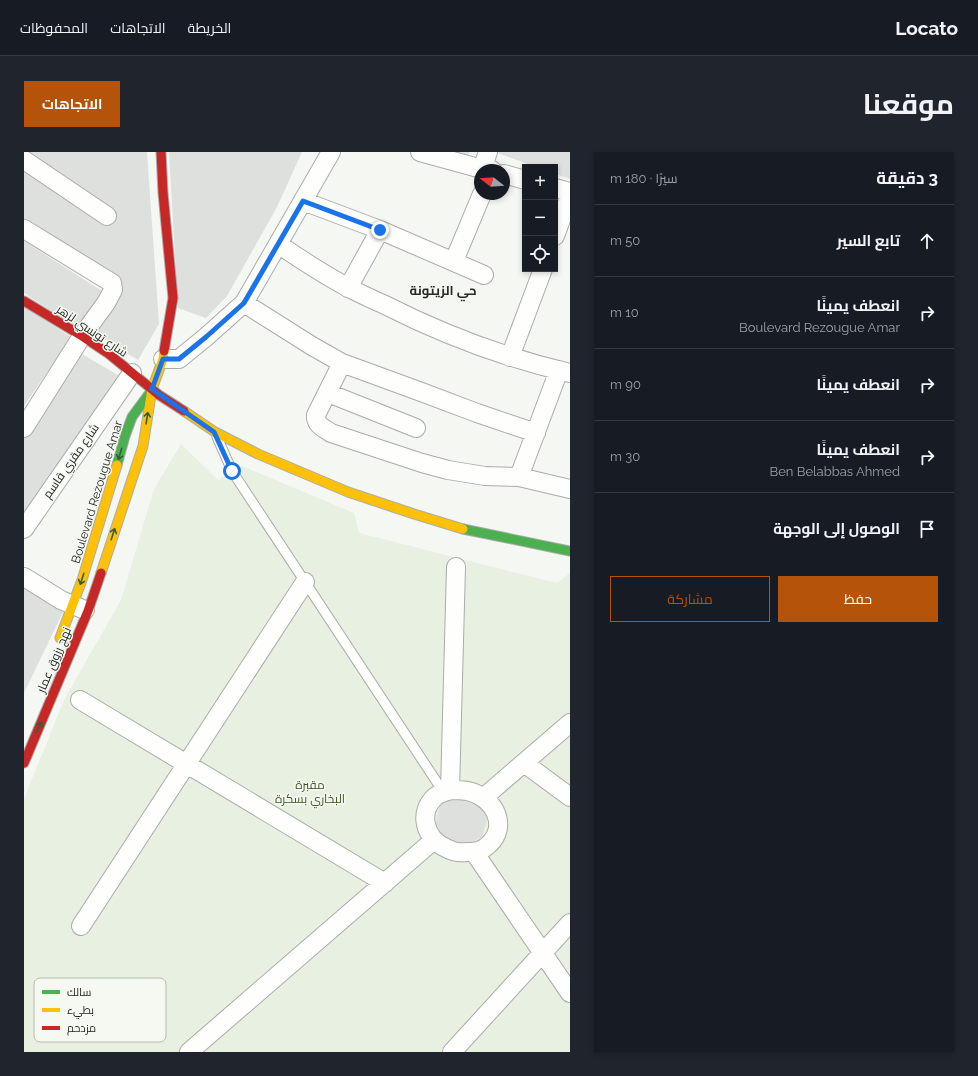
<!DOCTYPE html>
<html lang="ar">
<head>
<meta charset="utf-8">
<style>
	:root { --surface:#171b24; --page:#20242c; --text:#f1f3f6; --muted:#9ea1a6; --line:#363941; --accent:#b45309 }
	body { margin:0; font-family:Raleway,Cairo,sans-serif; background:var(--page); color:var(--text); direction:rtl }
	.controls { position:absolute; right:12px; top:12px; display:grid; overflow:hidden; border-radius:0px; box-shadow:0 2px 6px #0003 }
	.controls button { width:36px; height:36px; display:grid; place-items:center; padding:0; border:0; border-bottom:1px solid var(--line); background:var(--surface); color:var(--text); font:20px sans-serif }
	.compass { position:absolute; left:450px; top:12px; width:36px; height:36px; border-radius:50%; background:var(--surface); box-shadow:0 2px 6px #0003; rotate:287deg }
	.stop { position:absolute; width:12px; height:12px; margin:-9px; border:3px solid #1a73e8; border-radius:50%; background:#fff }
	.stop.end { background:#1a73e8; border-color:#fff; box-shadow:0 1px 4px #0008 }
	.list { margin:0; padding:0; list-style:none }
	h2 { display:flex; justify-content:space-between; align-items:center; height:52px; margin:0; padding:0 16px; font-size:17px }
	h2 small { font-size:13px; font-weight:400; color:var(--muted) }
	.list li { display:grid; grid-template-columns:26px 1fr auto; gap:12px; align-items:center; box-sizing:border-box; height:72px; padding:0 16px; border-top:1px solid var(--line) }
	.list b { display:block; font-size:15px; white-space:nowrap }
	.list p { margin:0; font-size:13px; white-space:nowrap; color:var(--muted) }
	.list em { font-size:13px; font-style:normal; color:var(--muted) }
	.actions { display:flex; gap:8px; padding:12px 16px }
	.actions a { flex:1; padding:9px 0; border:1px solid var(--accent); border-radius:0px; text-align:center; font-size:14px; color:var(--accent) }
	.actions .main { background:var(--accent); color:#fff }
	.icon { flex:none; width:22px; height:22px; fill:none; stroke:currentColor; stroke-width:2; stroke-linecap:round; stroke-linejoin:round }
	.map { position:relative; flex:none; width:546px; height:900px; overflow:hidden; direction:ltr; border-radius:0px }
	header { display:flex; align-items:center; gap:24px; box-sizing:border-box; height:56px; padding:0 20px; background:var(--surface); border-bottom:1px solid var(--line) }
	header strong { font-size:19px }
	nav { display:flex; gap:22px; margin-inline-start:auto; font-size:14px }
	.intro { display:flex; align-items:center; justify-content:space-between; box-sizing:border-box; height:96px; padding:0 24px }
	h1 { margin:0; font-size:28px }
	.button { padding:10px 18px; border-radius:0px; background:var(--accent); color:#fff; font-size:14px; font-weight:700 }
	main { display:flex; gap:24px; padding:0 24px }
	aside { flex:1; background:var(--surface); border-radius:0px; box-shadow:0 2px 6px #0003 }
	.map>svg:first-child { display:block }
</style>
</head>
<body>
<header>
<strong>Locato</strong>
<nav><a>الخريطة</a><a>الاتجاهات</a><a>المحفوظات</a></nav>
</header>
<div class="intro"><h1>موقعنا</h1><a class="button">الاتجاهات</a></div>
<main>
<aside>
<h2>3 دقيقة<small>سيرًا · 180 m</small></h2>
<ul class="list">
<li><svg class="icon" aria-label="ahead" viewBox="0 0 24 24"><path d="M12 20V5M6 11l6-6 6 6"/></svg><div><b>تابع السير</b></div><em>50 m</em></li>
<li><svg class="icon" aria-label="right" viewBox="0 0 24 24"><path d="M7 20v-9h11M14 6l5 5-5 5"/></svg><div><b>انعطف يمينًا</b><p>Boulevard Rezougue Amar</p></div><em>10 m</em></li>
<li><svg class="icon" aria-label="right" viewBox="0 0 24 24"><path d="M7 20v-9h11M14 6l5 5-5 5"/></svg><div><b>انعطف يمينًا</b></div><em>90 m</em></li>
<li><svg class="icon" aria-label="right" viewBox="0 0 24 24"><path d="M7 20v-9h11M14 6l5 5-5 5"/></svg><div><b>انعطف يمينًا</b><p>Ben Belabbas Ahmed</p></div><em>30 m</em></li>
<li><svg class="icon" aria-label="arrive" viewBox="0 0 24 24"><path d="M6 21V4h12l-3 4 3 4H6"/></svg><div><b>الوصول إلى الوجهة</b></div></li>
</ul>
<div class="actions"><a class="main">حفظ</a><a>مشاركة</a></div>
</aside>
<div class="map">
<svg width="546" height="900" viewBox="0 0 546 900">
	<rect width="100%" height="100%" fill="#f5f7f3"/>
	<!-- green -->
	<path fill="#e8f0e1" d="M157,292L194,328L218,314L330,361L335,381L533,431L546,421V900H0V647L40,548L97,448L130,337Z"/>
	<!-- building -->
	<path fill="#dee0dd" d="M1,0H123L135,172L114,208L67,179L94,132L0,70V19L83,72L88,56Z
		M145,0H278L253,55L203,144L182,166L154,156Z
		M429,0H446L443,5Z
		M471,0H546V27L531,22V15H512Z
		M0,89L78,139L54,176L0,141Z
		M0,155L47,185L0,254Z
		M51,198L94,223L0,363V280Z
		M0,436L39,460L0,541Z
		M432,643L452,646L464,664L458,685L437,695L420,690L411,675L416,653Z"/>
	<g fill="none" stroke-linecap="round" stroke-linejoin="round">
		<!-- lane casing -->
		<g stroke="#aaaca9" stroke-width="11">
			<path id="lane" d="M193,285L208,319L420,641"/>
		</g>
		<!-- street casing -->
		<g stroke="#aaaca9" stroke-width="20">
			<path id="street" d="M396,0L458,17L468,18
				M0,8L83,64
				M458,17L464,0
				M480,22L501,28
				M531,36L546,40
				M279,49L356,78L460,123
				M0,77L88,131L89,138L82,151L58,184L0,276
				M531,84L546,43
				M254,92C276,107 299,122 323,135C335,141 347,147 359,152C418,182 481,206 546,221
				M430,109L458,42
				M324,136L356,78
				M220,151L288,194L318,211L400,241L453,261L512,281
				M486,205L519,117
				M139,207H155L182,185L220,151L307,0
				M318,211L292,263C291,273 300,276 307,281L398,311L424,318L461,324L495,325L546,337
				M304,241L392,276
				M495,325L535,218
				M0,377L108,221
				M0,425L37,448L61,458
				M56,548L361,731
				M500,611L546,645
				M426,638L432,415
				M426,638C437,638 447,638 456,644C475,655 482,679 463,694C458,699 450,700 443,700C436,701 429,700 422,696C401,687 393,660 412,644C416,641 422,640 426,638Z
				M459,646L546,571
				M450,700L546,841
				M57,774L281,430
				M165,900L410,688
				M428,900L546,771"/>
		</g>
		<!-- fast casing -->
		<g stroke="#aaaca9" stroke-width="11">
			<path id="fast" d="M93,313L101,284L108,265L125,242
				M439,377L546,399"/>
		</g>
		<!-- slow casing -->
		<g stroke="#aaaca9" stroke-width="11">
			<path id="slow" d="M160,259L191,280L234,302L324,340L390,362L439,377
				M77,421L119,294L128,237L139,207L140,199
				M36,486L58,428L93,313"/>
		</g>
		<!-- jam casing -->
		<g stroke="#aaaca9" stroke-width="11">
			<path id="jam" d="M137,0L139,41L149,146L140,199
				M0,149L58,184L85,202L135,243L160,259
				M0,611L64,459L77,421"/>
		</g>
		<!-- lane -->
		<use href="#lane" stroke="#fefefd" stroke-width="9"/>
		<!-- street -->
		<use href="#street" stroke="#fefefd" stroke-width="18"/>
		<!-- fast -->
		<use href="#fast" stroke="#4caf50" stroke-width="9"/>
		<!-- slow -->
		<use href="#slow" stroke="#ffc107" stroke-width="9"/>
		<!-- jam -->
		<use href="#jam" stroke="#c62828" stroke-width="9"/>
	</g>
	<!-- one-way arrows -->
	<defs><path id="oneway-shaft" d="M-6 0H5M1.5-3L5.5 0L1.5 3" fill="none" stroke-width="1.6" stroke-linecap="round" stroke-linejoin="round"/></defs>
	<g stroke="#355d36">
		<use href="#oneway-shaft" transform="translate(123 266) rotate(-81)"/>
		<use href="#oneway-shaft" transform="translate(96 302) rotate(107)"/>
		<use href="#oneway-shaft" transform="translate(89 382) rotate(-72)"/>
		<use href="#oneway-shaft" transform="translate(58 427) rotate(108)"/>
		<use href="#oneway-shaft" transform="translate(15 575) rotate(-67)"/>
	</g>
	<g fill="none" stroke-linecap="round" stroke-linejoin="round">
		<!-- route -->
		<path stroke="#1a73e8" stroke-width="5" d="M208,319L190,280L128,237L139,207H155L182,185L220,151L279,49L356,78"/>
	</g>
	<g text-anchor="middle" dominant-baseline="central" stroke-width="3" stroke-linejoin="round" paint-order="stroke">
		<!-- street labels -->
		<g font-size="12" fill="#262724" stroke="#f5f9f1">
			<text transform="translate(68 179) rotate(34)">شارع تونسي لزهر</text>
			<text transform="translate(47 309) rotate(-55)">شارع مقري قاسم</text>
			<text transform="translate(73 340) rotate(-73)">Boulevard Rezougue Amar</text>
			<text transform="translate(30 508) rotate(-67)">نهج رزوق عمار</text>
		</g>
		<!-- park labels -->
		<g font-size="12" fill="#405622" stroke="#f5f9f1">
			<text x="286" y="633">مقبرة<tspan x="286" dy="14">البخاري بسكرة</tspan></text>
		</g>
		<!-- neighbourhood labels -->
		<g font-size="13" font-weight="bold" fill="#282b25" stroke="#f5f9f1">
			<text x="419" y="138">حي الزيتونة</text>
		</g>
	</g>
	<!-- legend -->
	<rect x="10" y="826" width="132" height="64" rx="6" fill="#f5f9f1" stroke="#b7bab4" stroke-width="1"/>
	<rect x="18" y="838" width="18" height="4" fill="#4caf50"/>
	<rect x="18" y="856" width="18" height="4" fill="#ffc107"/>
	<rect x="18" y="874" width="18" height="4" fill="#c62828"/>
	<g font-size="11" fill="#262724">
		<text x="43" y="844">سالك</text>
		<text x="43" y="862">بطيء</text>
		<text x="43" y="880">مزدحم</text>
	</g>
</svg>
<div class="controls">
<button>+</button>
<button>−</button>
<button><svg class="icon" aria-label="locate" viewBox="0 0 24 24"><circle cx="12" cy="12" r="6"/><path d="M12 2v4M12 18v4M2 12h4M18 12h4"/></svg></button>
</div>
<svg class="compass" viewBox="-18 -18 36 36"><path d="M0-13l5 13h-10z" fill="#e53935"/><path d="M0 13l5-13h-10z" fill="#9ea1a6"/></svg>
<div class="stop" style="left:208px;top:319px"></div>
<div class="stop end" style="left:356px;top:78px"></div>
</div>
</main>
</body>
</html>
